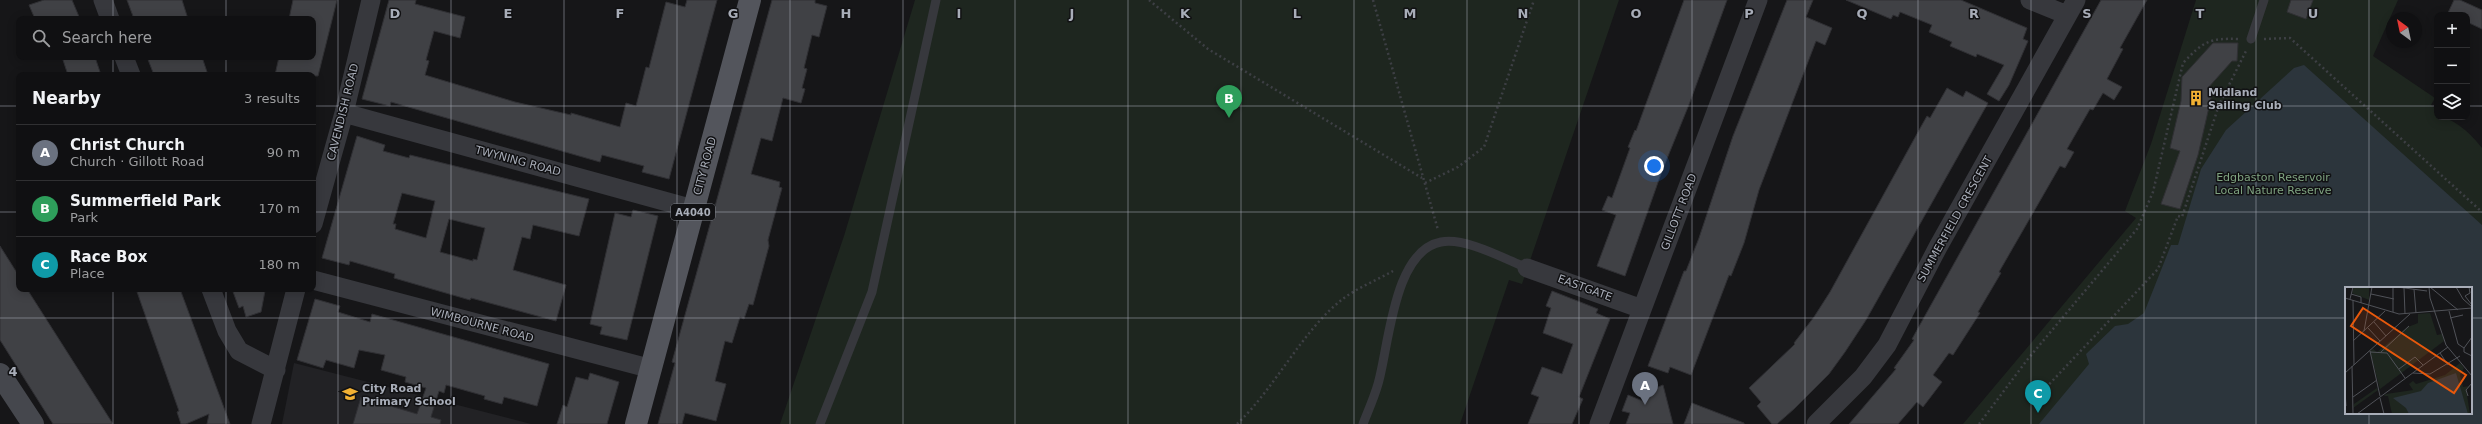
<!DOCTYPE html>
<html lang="en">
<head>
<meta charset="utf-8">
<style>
	:root { --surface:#101012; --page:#1e1e20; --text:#f1f3f6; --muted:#9c9d9f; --line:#303032; --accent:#db2777 }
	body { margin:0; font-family:"DejaVu Sans",sans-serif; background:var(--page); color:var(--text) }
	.controls { position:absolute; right:12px; top:12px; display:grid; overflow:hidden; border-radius:8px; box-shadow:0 2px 10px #0003 }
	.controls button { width:36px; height:36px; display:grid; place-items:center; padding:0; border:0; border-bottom:1px solid var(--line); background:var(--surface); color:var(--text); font:20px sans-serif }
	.compass { position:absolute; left:2386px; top:12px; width:36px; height:36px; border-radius:50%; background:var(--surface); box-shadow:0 2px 10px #0003; rotate:327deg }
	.you { position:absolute; left:1654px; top:166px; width:14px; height:14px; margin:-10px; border:3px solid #fff; border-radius:50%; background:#1a73e8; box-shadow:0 0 0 6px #1a73e833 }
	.badge { display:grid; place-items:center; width:26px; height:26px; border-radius:50%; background:var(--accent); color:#fff; font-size:13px; font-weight:700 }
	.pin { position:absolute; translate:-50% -33px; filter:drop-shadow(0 1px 2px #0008) }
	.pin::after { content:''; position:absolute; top:21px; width:14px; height:12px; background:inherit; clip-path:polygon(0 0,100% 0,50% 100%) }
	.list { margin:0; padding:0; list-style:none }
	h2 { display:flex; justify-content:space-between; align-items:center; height:52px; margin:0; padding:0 16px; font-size:17px }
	h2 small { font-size:13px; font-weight:400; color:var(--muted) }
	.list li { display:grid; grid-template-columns:26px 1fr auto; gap:12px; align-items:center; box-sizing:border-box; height:56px; padding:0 16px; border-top:1px solid var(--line) }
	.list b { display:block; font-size:15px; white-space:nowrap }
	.list p { margin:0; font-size:13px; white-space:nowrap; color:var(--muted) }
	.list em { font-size:13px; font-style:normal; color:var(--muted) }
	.icon { flex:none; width:22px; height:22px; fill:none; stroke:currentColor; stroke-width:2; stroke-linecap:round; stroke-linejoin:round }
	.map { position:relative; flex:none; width:2482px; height:424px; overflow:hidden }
	.search { position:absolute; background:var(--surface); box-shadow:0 2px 10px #0003; left:16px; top:16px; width:300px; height:44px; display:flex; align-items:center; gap:10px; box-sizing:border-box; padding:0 14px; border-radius:8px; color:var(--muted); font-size:15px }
	.panel { position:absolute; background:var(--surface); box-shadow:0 2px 10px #0003; left:16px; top:72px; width:300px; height:220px; border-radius:8px }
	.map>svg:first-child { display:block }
</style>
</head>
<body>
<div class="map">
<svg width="2482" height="424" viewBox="0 0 2482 424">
	<rect width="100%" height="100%" fill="#161618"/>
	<!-- built -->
	<path fill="#222225" d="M294,363L531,424H282Z"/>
	<!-- green -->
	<path fill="#1e261f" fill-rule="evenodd" d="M915,0H1619L1522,284L1509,280L1460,424H780L844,236Z
		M2196,0H2398L2373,56L2435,98L2431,105L2437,110V117C2454,117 2472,135 2482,148V424H1963L2136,218L2125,211L2151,144ZM2346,288H2471V413H2346Z"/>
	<!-- water -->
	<path fill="#2c353c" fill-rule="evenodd" d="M2304,65L2482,225V424H2039L2089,364L2086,354L2115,326L2128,324L2144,313L2171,245H2178L2201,169L2226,130L2294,68ZM2346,288H2471V413H2346Z"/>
	<!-- building -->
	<path fill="#404145" stroke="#303034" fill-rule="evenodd" d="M44,0H72L80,19H35L29,5Z
		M127,0H182L188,19H134Z
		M293,0H337L318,76L275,75L279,57H313V19H289Z
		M389,0H416L415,4L465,17L460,38L434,31L426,60L429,61L425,75L515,102L571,115V113L620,127L626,103L636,106L646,67L649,68L666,2L685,7L687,0H717L669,179L642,172L644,166L602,155L600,162L391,102L390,106L362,99Z
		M772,0H815V3L827,6L819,37L812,35L804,68L807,69L802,88L805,89L801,103L783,98L772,141L761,138L751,174L780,182L779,187L782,188L768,240L769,246L753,305L749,304L744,319L740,317L732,343L725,341L715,381L726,384L716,421L685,413L682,424H658L675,363L672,362Z
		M1684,0H1727L1690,102L1662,171L1625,276L1597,266L1616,215L1602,210L1608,196L1612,198L1630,148L1628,147L1635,130L1636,131Z
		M1787,0H1813L1806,17L1832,28L1825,45L1816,41L1759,190L1744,243L1731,276L1729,275L1691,375L1670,367L1668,373L1648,366L1684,271H1686L1699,238L1733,136Z
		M1846,0H1961L2027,28L2023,39L2028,41L2009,85L1999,101L1987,94L2004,65L1977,54L1976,57L1950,46L1952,42L1929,32L1932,25L1900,12L1898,17L1893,15L1891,19Z
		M2101,0H2147L2120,48L2123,49L2107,79L2122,87L2114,100L2103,93L2093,110L2090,109L2067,149L2074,152L2065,168L2060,166L1999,272L2001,273L1978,312L1980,313L1953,355L1949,353L1933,375L1942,382L1923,407L1917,402L1898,424H1849L1896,369L1894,368L1914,340L1912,339Z
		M2291,0H2313L2306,19L2287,12Z
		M2454,0H2460L2482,10V29L2467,22V15H2447Z
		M2213,43H2238L2237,61H2232L2207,89L2212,94L2198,155L2180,209L2161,204L2180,151L2170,148L2181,101L2182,77Z
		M62,57H95L101,75H68Z
		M147,57H202L208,75H154Z
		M1947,88L1963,97L1966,91L1988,103L1866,320L1845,352L1829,374L1794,409L1777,424H1772L1757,406L1761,402L1749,388L1795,344L1794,343L1814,317L1830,292L1918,132L1927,116L1930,118Z
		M357,136L385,145L383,151L409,158L410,155L589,199L579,236L533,225L530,239L522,237L513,270L566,285L556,321L471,298L470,300L394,278L395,274L350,261L349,265L322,258ZM402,193L435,201L426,238L395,229L396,224H393ZM449,219L485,228L477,260L473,259V261L440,252Z
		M633,210L658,216L627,340L600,334L602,327L590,324L615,213L631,217Z
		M0,246L19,276V289H27L113,424H53L0,340Z
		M136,289H180L230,424H207L209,414L186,424H181L177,412L179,411Z
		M232,289L265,291L261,312L246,317L243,306L239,308Z
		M1552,291L1598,309L1596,313L1610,319L1579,397L1583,399L1572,424H1528L1539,397L1531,394L1542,367L1562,374L1573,344L1543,333L1551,308L1546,306Z
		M315,299L340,306L338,312L370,322L372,314L549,364L537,406L504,397L502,404L484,399L485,396L446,385L444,393L439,391L431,417L441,420L440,424H353L361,397L417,414L426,388L405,382L406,377L381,370L385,355L359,350L354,368L326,360L323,368L297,360Z
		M590,373L619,382L607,424H557L563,405L567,407L576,377L588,380Z
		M1663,385L1673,424H1626L1630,413L1622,411L1628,395L1643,401L1646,392Z
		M1692,403L1744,423V424H1684Z"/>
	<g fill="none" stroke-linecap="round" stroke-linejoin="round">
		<!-- path -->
		<path stroke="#3d3f44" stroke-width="2.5" stroke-dasharray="2 3" stroke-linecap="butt" d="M1149,0L1208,49L1422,178
			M1373,0L1438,230
			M2264,39L2290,38L2482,212
			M1425,183L1458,167L1484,147L1534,0
			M2039,395L2158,269L2178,216L2182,217L2219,105L2246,51
			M1237,424C1276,387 1303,329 1344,298C1359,287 1377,280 1393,271
			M1979,424L2027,360L2137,229L2153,192L2183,63C2204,41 2209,38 2239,39"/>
		<!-- service -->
		<path stroke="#37383d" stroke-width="9" d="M2251,39L2264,0
			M820,424L872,292L936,0
			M1363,424C1368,411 1374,398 1378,384C1389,347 1393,251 1441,242C1465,237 1505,259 1527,268"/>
		<!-- minor -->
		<path stroke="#37383d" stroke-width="19" d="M103,0L110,19
			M2030,0L2067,15
			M124,57L131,75
			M344,113L693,209
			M313,224L344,113L371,0
			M1527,268L1642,309
			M313,280L652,369
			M211,289L227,331L239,351L276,370
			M261,424L296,289
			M1599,424L1758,0
			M1816,424L1863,377L1887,345L1938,247L2076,0"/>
		<!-- secondary -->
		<path stroke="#45474d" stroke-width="22" d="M0,374L33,424"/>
		<!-- primary -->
		<path stroke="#53555c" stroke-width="22" d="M636,424L750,0"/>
	</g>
	<!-- grid -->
	<path fill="none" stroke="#a8adb8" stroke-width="1" stroke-opacity="0.55" d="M113,0V19M226,0V19M338,0V424M451,0V424M564,0V424M677,0V424M790,0V424M903,0V424M1015,0V424M1128,0V424M1241,0V424M1354,0V424M1467,0V424M1579,0V424M1692,0V424M1805,0V424M1918,0V424M2031,0V424M2144,0V424M2256,0V424M2369,0V288M113,57V75M226,57V75M0,106H19M313,106H2437M2467,106H2482M0,212H19M313,212H2482M113,289V424M226,289V424M0,318H2346M2471,318H2482M2369,413V424"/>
	<!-- icons -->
	<defs>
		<g id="building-bare" transform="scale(1.2)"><path d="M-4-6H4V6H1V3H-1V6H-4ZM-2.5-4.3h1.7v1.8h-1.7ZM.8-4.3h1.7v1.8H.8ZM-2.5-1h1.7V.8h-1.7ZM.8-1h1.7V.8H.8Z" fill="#f2b134" stroke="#111113" stroke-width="2.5" paint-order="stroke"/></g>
		<g id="school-bare" transform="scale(1.2)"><path d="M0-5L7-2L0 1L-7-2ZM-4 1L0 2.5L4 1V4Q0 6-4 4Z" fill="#f2b134" stroke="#111113" stroke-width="2.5" paint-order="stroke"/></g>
	</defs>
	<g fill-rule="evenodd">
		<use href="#building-bare" x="2196" y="98"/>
		<use href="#school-bare" x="350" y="394"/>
	</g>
	<g text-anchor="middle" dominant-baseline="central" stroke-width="3" stroke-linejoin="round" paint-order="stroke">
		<!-- shield labels -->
		<rect fill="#111113" stroke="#7b7e86" stroke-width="1" x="671" y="204" width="44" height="16" rx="3"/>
		<g font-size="10" font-weight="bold" fill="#a8adb8">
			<text x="693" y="212">A4040</text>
		</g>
		<!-- poi labels -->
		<g font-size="11" font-weight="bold" fill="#a8adb8" stroke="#111113" text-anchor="start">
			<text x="2208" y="92">Midland<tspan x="2208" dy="13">Sailing Club</tspan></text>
			<text x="362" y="388">City Road<tspan x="362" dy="13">Primary School</tspan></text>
		</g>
		<!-- street labels -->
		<g font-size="11" fill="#a8adb8" stroke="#111113">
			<text transform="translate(343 112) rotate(-76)">CAVENDISH ROAD</text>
			<text transform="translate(518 161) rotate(15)">TWYNING ROAD</text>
			<text transform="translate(705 166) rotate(-75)">CITY ROAD</text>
			<text transform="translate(1679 212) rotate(-69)">GILLOTT ROAD</text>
			<text transform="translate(1955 219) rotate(-61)">SUMMERFIELD CRESCENT</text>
			<text transform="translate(1585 288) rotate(20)">EASTGATE</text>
			<text transform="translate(482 325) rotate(15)">WIMBOURNE ROAD</text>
		</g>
		<!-- park labels -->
		<g font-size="11" fill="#7fa381" stroke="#111113">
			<text x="2273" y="177">Edgbaston Reservoir<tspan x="2273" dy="13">Local Nature Reserve</tspan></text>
		</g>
	</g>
	<!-- overview -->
	<g transform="translate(2345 287)">
		<rect width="127" height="127" fill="#161618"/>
		<path d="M9,0H24V13L7,6ZM85,26L92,48L97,47L99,54L35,102L25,64L28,62L32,65L63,40L73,36V27ZM115,76L119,81L115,88L118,100L125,99L121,102L125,127H47L43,109H39L41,107L68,103L64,97L68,94L71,97L100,88ZM32,101L33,103L8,121L9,117Z" fill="#1e261f"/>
		<path d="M111,86L123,127H64L61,121L48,111L76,104L83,96Z" fill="#2c353c"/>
		<path fill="none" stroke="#505258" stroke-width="1" d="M52,0L82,4M84,0L85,11L101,58L127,89M85,0L113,23M111,0L118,12L127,20M124,0L125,6L120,9L127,18M59,1L60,27M69,2L71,26M6,7L16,10V16M26,7L49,12M0,11L54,27L127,21M5,12L8,0M8,13L9,78M104,24L113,57L119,61M48,25V0M105,31L118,28M29,35L41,49M23,41L35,54M19,44L27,0M8,54L40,24M119,61L127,50M119,61V65L127,69M25,64L35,109M25,65L42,66L60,91M36,65L64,39M95,66L103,78M7,79L8,127M54,82L70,70L78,78M0,86L65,27M68,86L85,87L115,69M0,104L1,119M123,109L121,103L127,96M8,110L32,93M35,111L39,127M12,127L103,60"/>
		<path fill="#e8590c" fill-opacity="0.15" stroke="#e8590c" stroke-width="2" d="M18,21L121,88L109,106L6,39Z"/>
		<rect width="127" height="127" fill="none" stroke="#a8adb8" stroke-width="2"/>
	</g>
	<g font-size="13" text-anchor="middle" font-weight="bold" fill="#a8adb8" stroke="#111113" stroke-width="3" stroke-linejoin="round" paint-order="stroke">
		<text x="395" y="18">D</text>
		<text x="508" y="18">E</text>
		<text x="620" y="18">F</text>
		<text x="733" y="18">G</text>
		<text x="846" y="18">H</text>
		<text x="959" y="18">I</text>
		<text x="1072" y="18">J</text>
		<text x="1185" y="18">K</text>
		<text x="1297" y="18">L</text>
		<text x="1410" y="18">M</text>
		<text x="1523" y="18">N</text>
		<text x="1636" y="18">O</text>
		<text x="1749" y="18">P</text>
		<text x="1862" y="18">Q</text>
		<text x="1974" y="18">R</text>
		<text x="2087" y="18">S</text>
		<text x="2200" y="18">T</text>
		<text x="2313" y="18">U</text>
		<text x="13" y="376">4</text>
	</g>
</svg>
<div class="controls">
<button>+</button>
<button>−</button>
<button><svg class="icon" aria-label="layers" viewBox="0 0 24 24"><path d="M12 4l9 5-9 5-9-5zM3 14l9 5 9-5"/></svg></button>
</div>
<svg class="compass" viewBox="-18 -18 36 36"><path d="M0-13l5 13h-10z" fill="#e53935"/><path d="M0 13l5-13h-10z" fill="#9c9d9f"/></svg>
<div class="you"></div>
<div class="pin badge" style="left:1645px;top:405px;background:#6b7280">A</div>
<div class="pin badge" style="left:1229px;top:118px;background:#2e9e5b">B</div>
<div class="pin badge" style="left:2038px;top:413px;background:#0f9aa8">C</div>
<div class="search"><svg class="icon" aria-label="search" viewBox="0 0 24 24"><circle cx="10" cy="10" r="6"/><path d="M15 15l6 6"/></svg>Search here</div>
<section class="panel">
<h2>Nearby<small>3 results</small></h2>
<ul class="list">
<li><span class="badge" style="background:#6b7280">A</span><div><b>Christ Church</b><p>Church · Gillott Road</p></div><em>90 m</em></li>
<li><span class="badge" style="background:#2e9e5b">B</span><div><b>Summerfield Park</b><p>Park</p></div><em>170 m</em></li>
<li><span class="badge" style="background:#0f9aa8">C</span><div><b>Race Box</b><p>Place</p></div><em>180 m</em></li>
</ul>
</section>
</div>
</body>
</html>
